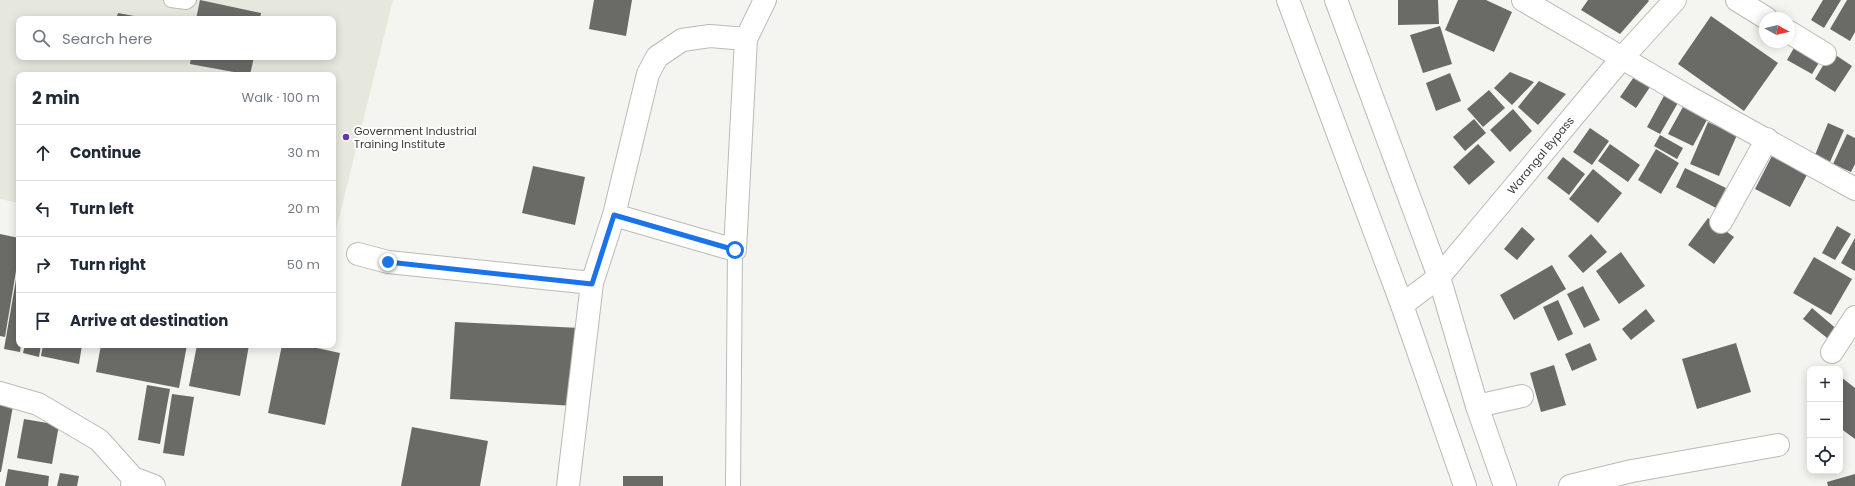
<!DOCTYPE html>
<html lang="en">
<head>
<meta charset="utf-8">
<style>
	:root { --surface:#fff; --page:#f6f6f7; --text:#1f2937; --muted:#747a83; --line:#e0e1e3 }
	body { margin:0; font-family:Poppins,sans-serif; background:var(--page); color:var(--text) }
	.controls { position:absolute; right:12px; bottom:12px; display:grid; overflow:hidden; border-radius:8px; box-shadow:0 2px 10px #0003 }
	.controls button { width:36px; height:36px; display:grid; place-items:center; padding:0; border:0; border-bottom:1px solid var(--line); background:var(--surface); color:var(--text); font:20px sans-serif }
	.compass { position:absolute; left:1759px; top:12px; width:36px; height:36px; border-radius:50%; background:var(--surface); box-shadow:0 2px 10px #0003; rotate:98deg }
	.stop { position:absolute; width:12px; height:12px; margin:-9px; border:3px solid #1a73e8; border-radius:50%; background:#fff }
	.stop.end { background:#1a73e8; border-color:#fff; box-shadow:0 1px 4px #0008 }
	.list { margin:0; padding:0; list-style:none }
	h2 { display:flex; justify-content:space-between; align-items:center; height:52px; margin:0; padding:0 16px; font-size:17px }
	h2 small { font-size:13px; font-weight:400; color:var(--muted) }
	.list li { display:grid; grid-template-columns:26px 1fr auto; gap:12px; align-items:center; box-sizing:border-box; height:56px; padding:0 16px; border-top:1px solid var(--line) }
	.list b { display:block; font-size:15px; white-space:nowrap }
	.list em { font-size:13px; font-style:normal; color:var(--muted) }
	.icon { flex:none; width:22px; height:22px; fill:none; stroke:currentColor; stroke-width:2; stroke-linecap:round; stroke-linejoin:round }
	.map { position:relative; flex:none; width:1855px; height:486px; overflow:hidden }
	.search { position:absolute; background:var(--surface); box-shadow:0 2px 10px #0003; left:16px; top:16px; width:320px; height:44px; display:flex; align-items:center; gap:10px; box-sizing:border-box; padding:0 14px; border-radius:8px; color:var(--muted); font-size:15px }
	.panel { position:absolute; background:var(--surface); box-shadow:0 2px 10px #0003; left:16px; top:72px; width:320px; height:276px; border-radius:8px }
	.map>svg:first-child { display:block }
</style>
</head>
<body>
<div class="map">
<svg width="1855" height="486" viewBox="0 0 1855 486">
	<rect width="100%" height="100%" fill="#f4f5f0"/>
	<!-- built -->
	<path fill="#e6e8dd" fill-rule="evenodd" d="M0,0H393L333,242V75H19V203L0,199ZM19,19H333V57H19Z"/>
	<!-- building -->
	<path fill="#6a6b67" d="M200,0L261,13L260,19H196Z
		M594,0H632L626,36L589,29Z
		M1398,0H1438L1439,24L1398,25Z
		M1458,0H1486L1512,12L1494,52L1445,30Z
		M1588,0H1648L1649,1L1620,34L1581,10Z
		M1823,0H1841L1824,28L1811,20Z
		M1847,0H1855V32L1850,41L1830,29Z
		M118,13L145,18V19H116Z
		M1711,16L1778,63L1744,111L1678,64Z
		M1440,26L1452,64L1423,73L1410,35Z
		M1795,46L1820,61L1812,74L1787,60Z
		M1831,52L1852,66L1835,92L1815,79Z
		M191,57H254L250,75L190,64Z
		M1510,72L1534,82L1512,105L1494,88Z
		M1450,73L1461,101L1436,111L1426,83Z
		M1636,74L1652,84L1636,108L1620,97Z
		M1539,81L1566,94L1538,125L1518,107Z
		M1489,90L1505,108L1483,127L1467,109Z
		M1665,94L1679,101L1660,134L1647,127Z
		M1684,105L1708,118L1693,146L1668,134Z
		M1513,109L1532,131L1510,152L1490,130Z
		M1474,119L1486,133L1465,151L1453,137Z
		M1708,122L1737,135L1719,176L1690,164Z
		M1828,123L1844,130L1830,162L1815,155Z
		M1590,128L1609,141L1592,165L1573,152Z
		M1847,134L1855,138V164L1851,172L1833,164Z
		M1660,135L1683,148L1677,159L1654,146Z
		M1478,144L1495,162L1469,185L1453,167Z
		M1610,144L1640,165L1628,182L1598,161Z
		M1656,149L1679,163L1661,194L1638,180Z
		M1774,152L1809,171L1790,207L1755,189Z
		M1563,157L1585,174L1569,195L1547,178Z
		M533,166L585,177L575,225L522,213Z
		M1685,168L1726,188L1716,208L1676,187Z
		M1593,169L1622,193L1598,223L1569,199Z
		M1708,218L1734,237L1714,264L1688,245Z
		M1837,226L1851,234L1835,260L1822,253Z
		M1522,227L1535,239L1517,260L1504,249Z
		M0,234L19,238V253L5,337L0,336Z
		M1591,234L1607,252L1583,273L1568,256Z
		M1855,238V271L1841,263Z
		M1621,252L1645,286L1619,304L1596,271Z
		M1814,257L1852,279L1831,315L1793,293Z
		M1552,265L1566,289L1514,320L1500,295Z
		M18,268L19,345H21L20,352L4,349Z
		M1583,286L1600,320L1584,328L1567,294Z
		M1558,300L1573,334L1558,341L1543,307Z
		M1812,308L1839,331L1831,341L1803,319Z
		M1646,309L1655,321L1631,340L1622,329Z
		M455,322L580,328L576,406L450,399Z
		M1590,343L1597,360L1572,371L1565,354Z
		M1736,343L1751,392L1697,409L1682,359Z
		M25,345H41L39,357L23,353Z
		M43,345H82L79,364L41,356Z
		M101,345H187L179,388L96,372Z
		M197,345H249L240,396L189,386Z
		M282,345H303L340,353L325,425L268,413Z
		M1554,365L1566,405L1541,412L1530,373Z
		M1841,377L1855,388V439L1840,428Z
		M147,385L170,389L160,444L138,440Z
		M172,394L194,397L184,456L163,453Z
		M0,404L13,406L1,472H0Z
		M24,419L59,425L52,464L17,458Z
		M412,427L488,441L480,486H401Z
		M8,469L49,476L48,486H5Z
		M60,473L79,476L77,486H57Z
		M1855,474V486H1828L1827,482Z
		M623,476H663V486H623Z"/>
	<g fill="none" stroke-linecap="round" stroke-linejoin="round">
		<!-- lane casing -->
		<g stroke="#babbb6" stroke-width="16">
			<path id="lane" d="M171,0L186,2L189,0
				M733,486L735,250"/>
		</g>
		<!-- street casing -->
		<g stroke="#babbb6" stroke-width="24">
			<path id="street" d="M1523,0L1687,96L1855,189
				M1737,0L1766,18
				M1789,32L1825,54
				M614,215L735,250L746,39L765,0
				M1721,222L1767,139
				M358,254L388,262L592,283L614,215L648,74L657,57L682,40L710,36L746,39
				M1832,352L1855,317
				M0,393L38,404L99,440L133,478L132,486
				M1477,406L1522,396
				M133,478L154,486
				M568,486L592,283
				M1570,486L1632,471L1778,445"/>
		</g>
		<!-- secondary casing -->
		<g stroke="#babbb6" stroke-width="24">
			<g id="secondary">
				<path id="s1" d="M1402,305L1439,277L1622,58L1675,0"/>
			</g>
		</g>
		<!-- primary casing -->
		<g stroke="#babbb6" stroke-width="24">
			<path id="primary" d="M1288,0L1402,305L1465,486
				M1336,0L1439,277L1477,406L1505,486"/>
		</g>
		<!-- lane -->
		<use href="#lane" stroke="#fff" stroke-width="14"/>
		<!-- street -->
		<use href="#street" stroke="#fff" stroke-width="22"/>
		<!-- secondary -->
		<use href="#secondary" stroke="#fff" stroke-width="22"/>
		<!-- primary -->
		<use href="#primary" stroke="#fff" stroke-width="22"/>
	</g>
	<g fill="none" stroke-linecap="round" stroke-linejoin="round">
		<!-- route -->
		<path stroke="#1a73e8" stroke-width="5" d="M388,262L592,284L614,215L735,250"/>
	</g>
	<!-- markers -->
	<circle fill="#6637ae" stroke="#fff" stroke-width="1.5" cx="346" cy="137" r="4"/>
	<g text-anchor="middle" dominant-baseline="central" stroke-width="4" stroke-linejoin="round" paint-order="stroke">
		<!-- poi labels -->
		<g font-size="11" fill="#3b3b39" stroke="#fff" text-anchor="start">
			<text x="354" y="131">Government Industrial<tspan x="354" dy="13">Training Institute</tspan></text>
		</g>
		<!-- street labels -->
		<g font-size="11" fill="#3b3b39" stroke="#fff">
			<text stroke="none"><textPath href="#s1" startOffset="205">Warangal Bypass</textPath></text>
		</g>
	</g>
</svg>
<div class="controls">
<button>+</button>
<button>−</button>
<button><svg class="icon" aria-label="locate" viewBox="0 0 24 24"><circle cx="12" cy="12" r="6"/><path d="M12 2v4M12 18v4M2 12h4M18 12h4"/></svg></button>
</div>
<svg class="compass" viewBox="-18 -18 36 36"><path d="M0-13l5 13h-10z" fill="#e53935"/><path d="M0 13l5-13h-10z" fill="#747a83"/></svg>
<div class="stop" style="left:735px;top:250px"></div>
<div class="stop end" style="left:388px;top:262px"></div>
<div class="search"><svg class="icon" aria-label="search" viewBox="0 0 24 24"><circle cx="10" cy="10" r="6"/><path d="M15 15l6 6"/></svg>Search here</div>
<section class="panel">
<h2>2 min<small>Walk · 100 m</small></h2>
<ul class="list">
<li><svg class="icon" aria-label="ahead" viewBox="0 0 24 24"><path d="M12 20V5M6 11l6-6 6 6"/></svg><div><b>Continue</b></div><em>30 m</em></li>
<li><svg class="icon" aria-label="left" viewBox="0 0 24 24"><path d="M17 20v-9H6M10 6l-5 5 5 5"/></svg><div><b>Turn left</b></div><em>20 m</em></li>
<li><svg class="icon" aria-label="right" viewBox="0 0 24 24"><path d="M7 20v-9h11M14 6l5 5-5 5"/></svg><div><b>Turn right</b></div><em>50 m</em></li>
<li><svg class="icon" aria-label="arrive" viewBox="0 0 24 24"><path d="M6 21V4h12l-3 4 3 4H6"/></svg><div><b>Arrive at destination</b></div></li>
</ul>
</section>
</div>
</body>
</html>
